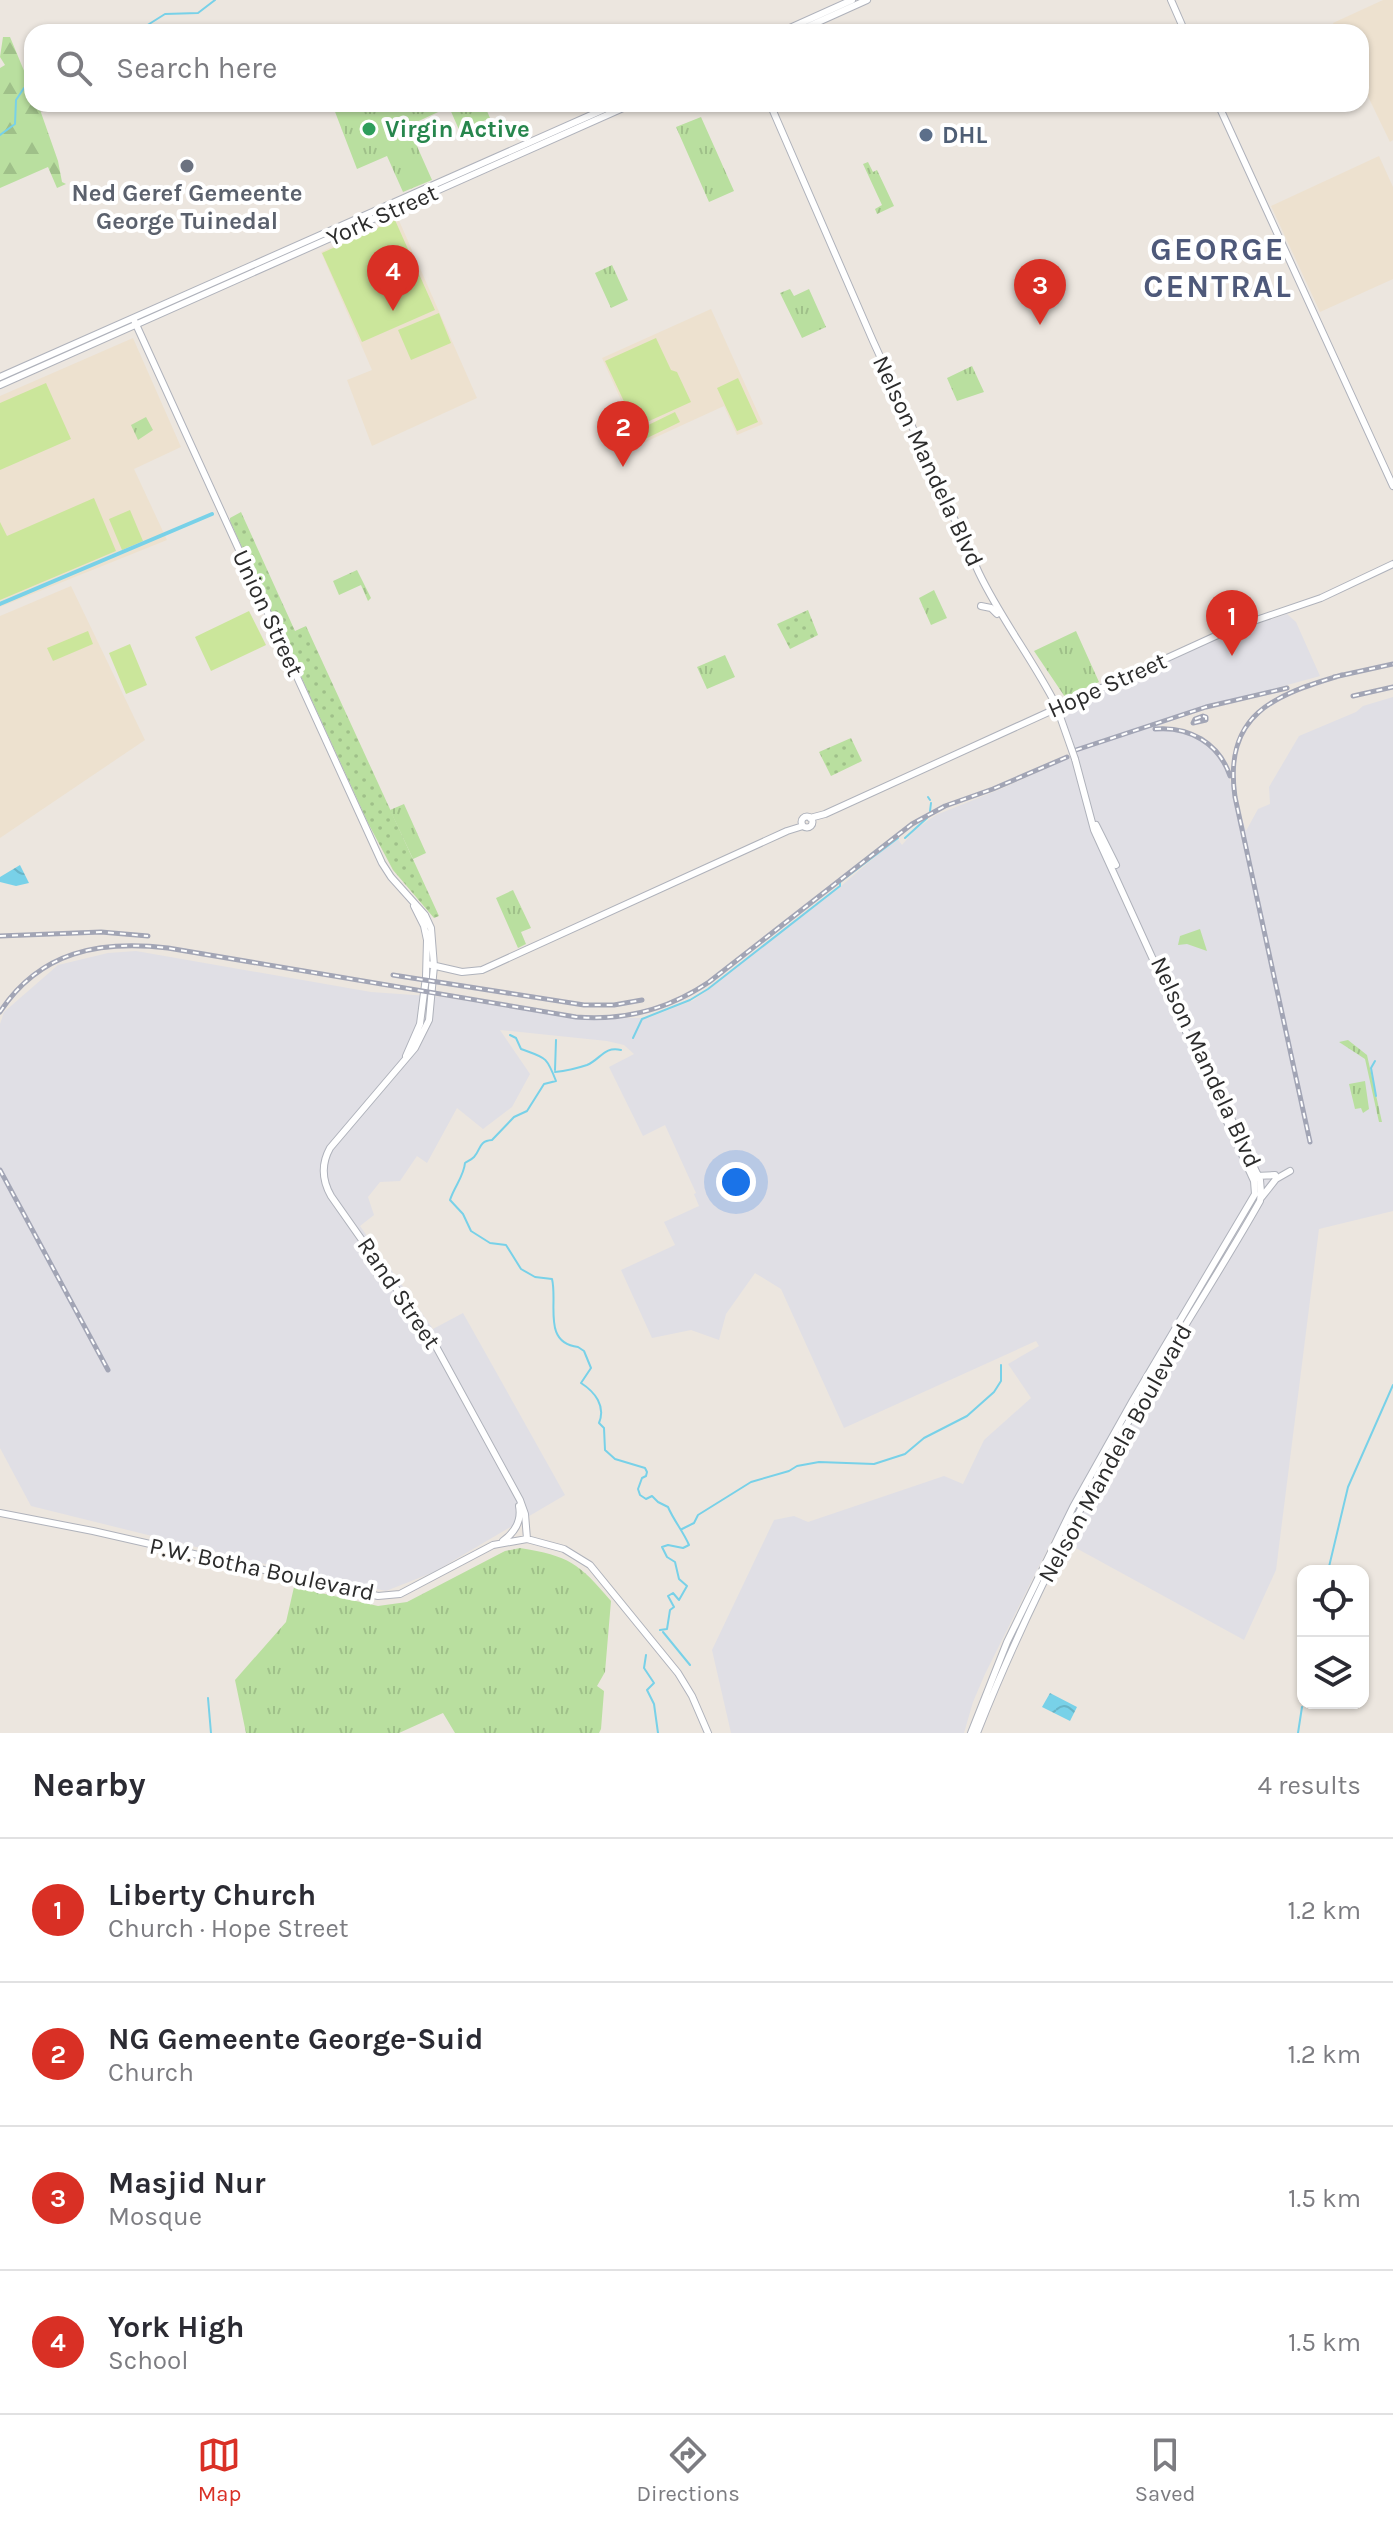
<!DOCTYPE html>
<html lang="en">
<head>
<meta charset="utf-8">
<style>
	:root { --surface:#fff; --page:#f7f7f7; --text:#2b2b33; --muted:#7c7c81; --line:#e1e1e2; --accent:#d93025 }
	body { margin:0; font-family:Karla,sans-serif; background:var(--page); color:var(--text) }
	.controls { position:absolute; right:24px; bottom:24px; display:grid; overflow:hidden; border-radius:16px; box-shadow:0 2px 6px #0004 }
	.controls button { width:72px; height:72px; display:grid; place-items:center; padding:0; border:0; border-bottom:2px solid var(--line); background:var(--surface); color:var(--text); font:40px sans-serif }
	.you { position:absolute; left:736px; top:1182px; width:28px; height:28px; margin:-20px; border:6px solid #fff; border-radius:50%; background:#1a73e8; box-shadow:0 0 0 12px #1a73e833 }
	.badge { display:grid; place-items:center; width:52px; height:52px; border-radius:50%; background:var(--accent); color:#fff; font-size:26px; font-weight:700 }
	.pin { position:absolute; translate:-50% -66px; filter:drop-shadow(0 2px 4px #0008) }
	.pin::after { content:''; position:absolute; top:42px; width:28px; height:24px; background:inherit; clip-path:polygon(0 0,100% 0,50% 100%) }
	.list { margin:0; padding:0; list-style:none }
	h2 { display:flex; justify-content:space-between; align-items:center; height:104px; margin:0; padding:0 32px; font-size:34px }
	h2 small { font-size:26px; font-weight:400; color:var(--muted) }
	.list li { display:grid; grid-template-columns:52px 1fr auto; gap:24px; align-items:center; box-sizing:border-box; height:144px; padding:0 32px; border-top:2px solid var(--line) }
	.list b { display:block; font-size:30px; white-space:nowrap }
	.list p { margin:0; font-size:26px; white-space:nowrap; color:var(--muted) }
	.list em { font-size:26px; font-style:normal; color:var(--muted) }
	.icon { flex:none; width:44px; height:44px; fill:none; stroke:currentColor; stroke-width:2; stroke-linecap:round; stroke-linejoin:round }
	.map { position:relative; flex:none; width:1393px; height:1733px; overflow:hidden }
	.search { position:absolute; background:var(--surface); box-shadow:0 2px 6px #0004; left:24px; right:24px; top:24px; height:88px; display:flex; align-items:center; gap:20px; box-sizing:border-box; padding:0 28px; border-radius:24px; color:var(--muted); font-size:30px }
	.sheet { height:680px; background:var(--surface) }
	nav { display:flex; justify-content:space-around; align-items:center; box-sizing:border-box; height:112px; border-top:2px solid var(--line); background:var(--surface); font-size:22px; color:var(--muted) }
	nav a { display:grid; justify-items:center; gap:4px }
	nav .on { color:var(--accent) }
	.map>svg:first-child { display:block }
</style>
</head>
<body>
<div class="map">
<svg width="1393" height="1733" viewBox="0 0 1393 1733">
	<defs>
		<pattern id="grass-tufts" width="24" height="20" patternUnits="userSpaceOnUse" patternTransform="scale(2)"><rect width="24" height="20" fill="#b9df9f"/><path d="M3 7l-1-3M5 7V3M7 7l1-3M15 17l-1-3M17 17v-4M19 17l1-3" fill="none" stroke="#9fc089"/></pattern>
		<pattern id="forest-firs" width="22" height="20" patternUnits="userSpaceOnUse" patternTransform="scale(2)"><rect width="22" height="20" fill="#b9df9f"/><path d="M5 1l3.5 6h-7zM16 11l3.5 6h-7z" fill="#9fc089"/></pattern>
		<pattern id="park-dots" width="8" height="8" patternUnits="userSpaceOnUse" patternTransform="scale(2)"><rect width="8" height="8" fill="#b9df9f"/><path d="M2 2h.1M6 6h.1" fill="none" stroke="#9fc089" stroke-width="1.8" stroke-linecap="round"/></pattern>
		<pattern id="water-waves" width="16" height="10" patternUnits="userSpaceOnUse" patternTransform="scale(2)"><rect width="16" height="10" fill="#78d1e8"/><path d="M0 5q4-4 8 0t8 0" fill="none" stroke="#68b4c7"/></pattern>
	</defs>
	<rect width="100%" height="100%" fill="#ece6df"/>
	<!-- industrial -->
	<path fill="#e0dfe5" d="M1287,614L1296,622L1320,676L1201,709L1151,729H1170L1186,733L1201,739L1216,752L1226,768L1246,831L1258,809L1270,804L1269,787L1299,736L1356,712L1363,706L1393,697V1211L1319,1229L1276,1570L1244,1640L1054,1536L985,1674L973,1702L964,1733H731L712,1650L774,1520L794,1516L808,1522L944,1476L963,1484L984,1440L1031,1398L1008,1364L1039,1346L1036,1341L844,1428L781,1289L755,1273L726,1314L719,1340L691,1330L652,1338L621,1270L675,1245L664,1222L699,1206L694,1194L696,1193L665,1125L643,1136L609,1067L634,1054L624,1045L607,1041L500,1030L530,1074L512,1107L483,1129L457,1108L427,1163L417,1156L400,1181L380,1182L368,1197L374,1215L360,1226L433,1329L463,1313L565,1495L434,1572L386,1591L273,1566L31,1506L0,1448V1024L4,1012L58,965L108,953L136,951L371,992L443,997L572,1018H648L694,1000L712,987L751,954L840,887L897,838L902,845L916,829L936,815L1001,789L1076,755L1060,709L1227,634Z"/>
	<!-- education -->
	<path fill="#ede1cf" d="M1383,0H1393V140L1390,142L1361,82V32H1337L1333,23Z
		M1379,156L1393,187V279L1320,312L1271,206Z
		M397,216L477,398L372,446L347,380L372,370L321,252Z
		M711,309L763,424L737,435L724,406L641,444L602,358Z
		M133,338L181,447L134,469L167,540L0,607V396Z
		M71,586L145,740L0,838V616Z"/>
	<!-- grass -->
	<path fill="url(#grass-tufts)" d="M332,104H484L490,118L460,132L449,107L408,126L432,180L403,192L387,156L357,169Z
		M701,117L734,191L709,202L676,127Z
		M868,162L873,172L877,170L894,206L877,214L875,209L882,205L863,164Z
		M612,265L628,300L611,308L595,273Z
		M790,289L794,296L809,289L826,327L802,338L780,293Z
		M972,366L984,392L957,401L947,378Z
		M146,417L153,430L138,440L131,425Z
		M357,570L371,598L368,601L361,585L339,595L333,581Z
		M934,590L947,618L931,625L919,598Z
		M1076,631L1099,682L1065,697L1034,651Z
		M725,655L735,677L707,689L697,667Z
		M404,804L426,853L413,859L390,810Z
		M513,890L531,928L521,932L526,944L518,948L496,898Z
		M1200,929L1207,951L1187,944L1178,945L1180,936Z
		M1348,1040L1367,1055L1382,1122H1379L1365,1059L1339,1042Z
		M1365,1081L1369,1109L1363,1113L1361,1108L1355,1109L1349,1084Z
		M520,1548C569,1556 579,1563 611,1601L605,1672L597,1686L604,1691L601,1729L599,1733H455L443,1713L399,1733H246L235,1680L286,1622L294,1587L378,1606L407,1602L505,1551Z"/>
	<!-- forest -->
	<path fill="url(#forest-firs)" d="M3,37H10L32,90V104H38L58,161L62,182L66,184L57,188L48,167L0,188V68L5,65L0,57Z"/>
	<!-- park -->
	<path fill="url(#park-dots)" d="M241,512L295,631L306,626L439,916L434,918L393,870L368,823L230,521V518Z
		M808,610L818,635L790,649L777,624Z
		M851,738L862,761L831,776L819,752Z"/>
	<!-- pitch -->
	<path fill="#cbe69b" d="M395,220L435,310L362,342L322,253Z
		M439,313L451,343L411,360L398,330Z
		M656,338L671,370L677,372L691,402L636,427L605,361Z
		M738,378L758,422L737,431L717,388Z
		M46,383L71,439L0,470V403Z
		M675,412L680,422L641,441L636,431Z
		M94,498L116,551L0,600V522L7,536Z
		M130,510L143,541L122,550L109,519Z
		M249,611L266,645L211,671L195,637Z
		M88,631L93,644L53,661L47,648Z
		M130,644L147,685L126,694L109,653Z"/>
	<!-- water -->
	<path fill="url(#water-waves)" d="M20,865L29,883L16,886L0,882V877Z
		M1050,1693L1077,1707L1070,1721L1042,1707Z"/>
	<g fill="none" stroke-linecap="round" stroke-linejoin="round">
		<!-- stream -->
		<path stroke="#78d1e8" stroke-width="2" d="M113,32L146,26L165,14L198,13L215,0
			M0,135L15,124L16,100L24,88
			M928,797L930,800
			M930,811L931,803
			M905,838L927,818
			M510,1035L516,1038L521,1049C545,1058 546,1055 556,1081L544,1084L527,1111L514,1117L492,1140C478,1141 481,1150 474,1157C471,1160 468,1161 465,1163C464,1176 454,1187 450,1200L463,1214L471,1231L490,1243L506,1245L521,1269L535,1277L552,1279C558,1303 542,1343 578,1347L584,1351L591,1368L581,1383C595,1392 606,1406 599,1423L604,1428L605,1450L615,1459L645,1468L647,1472L646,1476L642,1478L638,1489L640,1495L646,1499L652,1496L658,1502L668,1507C674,1521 683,1531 689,1545L683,1548L668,1545L662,1547L667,1557L675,1562L679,1579L687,1586L679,1600L673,1593L668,1596L674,1607L670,1610L667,1629L660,1630
			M633,1038L642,1019L690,1000L708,989L840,886V882L898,838
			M1375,1061L1371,1068L1376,1096
			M555,1070L556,1040
			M555,1072C565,1071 578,1068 587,1065C601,1059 604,1046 621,1050
			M682,1529L694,1523L698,1515L751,1482L789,1471L797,1466L819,1462L874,1464L905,1454L924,1438L967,1416L994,1392L1001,1381V1365
			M1328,1571L1348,1487L1393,1385
			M663,1632L690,1665
			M646,1655L644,1668L654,1683L647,1690L654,1704L658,1733
			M1301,1689L1303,1679
			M208,1698L211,1733
			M1298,1733L1302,1707"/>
		<!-- canal -->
		<path stroke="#78d1e8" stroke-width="4" d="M0,604L212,514"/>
		<!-- tertiary casing -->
		<g stroke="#afb2bb" stroke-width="8">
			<path id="tertiary" d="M1171,0L1185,32
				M770,104L873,341L979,573C1001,619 1033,660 1056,705
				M1218,104L1393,486
				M134,320L382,863L391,877L425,915L431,928L434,966L429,1020L415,1048L330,1148C321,1164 322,1180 331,1196L433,1341L520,1500L525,1514L527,1539
				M981,606L991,608L997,614
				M801.5 822a5.5 5.5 0 1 1 11 0a5.5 5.5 0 1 1-11 0Z
				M810,818L825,814L1233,628L1321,598L1393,564
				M1096,825L1116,865
				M427,964L462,972L482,970L787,831L803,826
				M406,1056L420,1024L426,977L427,940L424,926L414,906
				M1256,1176L1275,1175
				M1261,1198L1276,1179L1290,1171
				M0,1513L93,1531L378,1596L400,1594L493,1545L527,1539L564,1549L590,1565L678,1673L692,1696L708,1733
				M503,1541C515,1532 522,1521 519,1506
				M971,1733L1007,1642L1073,1507L1133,1400L1255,1194L1254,1181L1094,830L1075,759
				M977,1733C1022,1619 1077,1511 1138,1405C1177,1336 1221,1270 1260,1201L1261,1192L1260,1180L1218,1090"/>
		</g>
		<!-- secondary casing -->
		<g stroke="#afb2bb" stroke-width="8">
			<path id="secondary" d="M781,32L852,0
				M796,32L867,0
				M0,377L616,104
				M0,385L632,104"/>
		</g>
		<!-- tertiary -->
		<use href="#tertiary" stroke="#fff" stroke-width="6"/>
		<!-- secondary -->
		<use href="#secondary" stroke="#fff" stroke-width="6"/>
		<!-- rail casing -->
		<g stroke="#a2a5b5" stroke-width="5">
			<path id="rail" d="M1334,677L1393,664
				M1353,696L1393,687
				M1203,716L1206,717V720L1193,723L1195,719Z
				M1155,729C1189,726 1219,743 1230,776
				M1076,750L1206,707L1287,688
				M0,936L101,932L148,936
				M393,975L584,1005H614L642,1000
				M0,1012C40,951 100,940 168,948L576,1017C624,1021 669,1009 709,982L912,824L945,806L993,789L1067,757
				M1310,1142L1235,797C1223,714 1274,695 1342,675
				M0,1170L108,1370"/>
		</g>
		<!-- rail -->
		<use href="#rail" stroke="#fff" stroke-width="2" stroke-dasharray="6" stroke-linecap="butt"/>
		<!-- tertiary-bridge casing -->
		<g stroke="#afb2bb" stroke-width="8" stroke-linecap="butt">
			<path id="tertiary-bridge" d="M1056,705L1075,759"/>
		</g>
		<!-- tertiary-bridge -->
		<use href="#tertiary-bridge" stroke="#fff" stroke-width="6"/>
	</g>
	<!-- markers -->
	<circle fill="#2e9e5b" stroke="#fff" stroke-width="3" cx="369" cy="129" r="8"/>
	<circle fill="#5c6f8a" stroke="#fff" stroke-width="3" cx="926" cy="135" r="8"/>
	<circle fill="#6b7280" stroke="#fff" stroke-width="3" cx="187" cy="166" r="8"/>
	<g text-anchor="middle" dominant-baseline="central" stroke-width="8" stroke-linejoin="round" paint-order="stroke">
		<!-- leisure labels -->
		<g font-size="24" font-weight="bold" fill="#27864d" stroke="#fff" text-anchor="start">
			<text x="385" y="129">Virgin Active</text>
		</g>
		<!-- service labels -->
		<g font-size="24" font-weight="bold" fill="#4e5e75" stroke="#fff" text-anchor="start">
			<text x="942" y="135">DHL</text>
		</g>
		<!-- worship labels -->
		<g font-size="24" font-weight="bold" fill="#5b616d" stroke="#fff">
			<text x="187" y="193">Ned Geref Gemeente<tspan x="187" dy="28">George Tuinedal</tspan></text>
		</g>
		<!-- street labels -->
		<g font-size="24" fill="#2c2c2c" stroke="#fff">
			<text transform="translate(382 215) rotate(-24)">York Street</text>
			<text transform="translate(928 461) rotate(65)">Nelson Mandela Blvd</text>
			<text transform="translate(268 613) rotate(65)">Union Street</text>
			<text transform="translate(1107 685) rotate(-24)">Hope Street</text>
			<text transform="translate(1206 1062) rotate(65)">Nelson Mandela Blvd</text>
			<text transform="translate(399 1293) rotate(56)">Rand Street</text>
			<text transform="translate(1115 1453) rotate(-61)">Nelson Mandela Boulevard</text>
			<text transform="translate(262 1569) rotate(12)">P.W. Botha Boulevard</text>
		</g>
		<!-- district labels -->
		<g font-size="32" font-weight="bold" letter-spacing="2" fill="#4e597a" stroke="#fff">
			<text x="1218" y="249">GEORGE<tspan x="1218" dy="37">CENTRAL</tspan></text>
		</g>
	</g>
</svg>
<div class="controls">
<button><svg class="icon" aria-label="locate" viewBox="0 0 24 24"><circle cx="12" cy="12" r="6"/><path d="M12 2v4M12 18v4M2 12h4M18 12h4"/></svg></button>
<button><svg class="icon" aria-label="layers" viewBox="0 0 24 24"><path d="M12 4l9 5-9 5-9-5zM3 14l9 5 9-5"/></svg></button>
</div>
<div class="you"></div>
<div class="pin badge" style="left:1232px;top:656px">1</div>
<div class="pin badge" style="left:623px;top:467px">2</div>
<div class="pin badge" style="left:1040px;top:325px">3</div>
<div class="pin badge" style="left:393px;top:311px">4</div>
<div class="search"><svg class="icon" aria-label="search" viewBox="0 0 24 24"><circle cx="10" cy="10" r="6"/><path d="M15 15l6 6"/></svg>Search here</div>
</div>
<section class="sheet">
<h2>Nearby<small>4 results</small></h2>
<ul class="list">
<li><span class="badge">1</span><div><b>Liberty Church</b><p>Church · Hope Street</p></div><em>1.2 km</em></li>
<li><span class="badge">2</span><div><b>NG Gemeente George-Suid</b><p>Church</p></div><em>1.2 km</em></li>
<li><span class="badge">3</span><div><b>Masjid Nur</b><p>Mosque</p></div><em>1.5 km</em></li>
<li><span class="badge">4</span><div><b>York High</b><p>School</p></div><em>1.5 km</em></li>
</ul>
</section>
<nav>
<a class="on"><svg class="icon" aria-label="map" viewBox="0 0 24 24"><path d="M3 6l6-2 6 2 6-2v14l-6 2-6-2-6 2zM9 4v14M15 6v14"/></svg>Map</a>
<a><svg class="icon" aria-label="directions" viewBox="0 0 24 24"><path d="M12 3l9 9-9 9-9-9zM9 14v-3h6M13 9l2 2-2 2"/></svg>Directions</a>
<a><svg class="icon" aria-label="saved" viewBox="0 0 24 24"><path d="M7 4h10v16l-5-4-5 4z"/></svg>Saved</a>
</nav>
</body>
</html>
